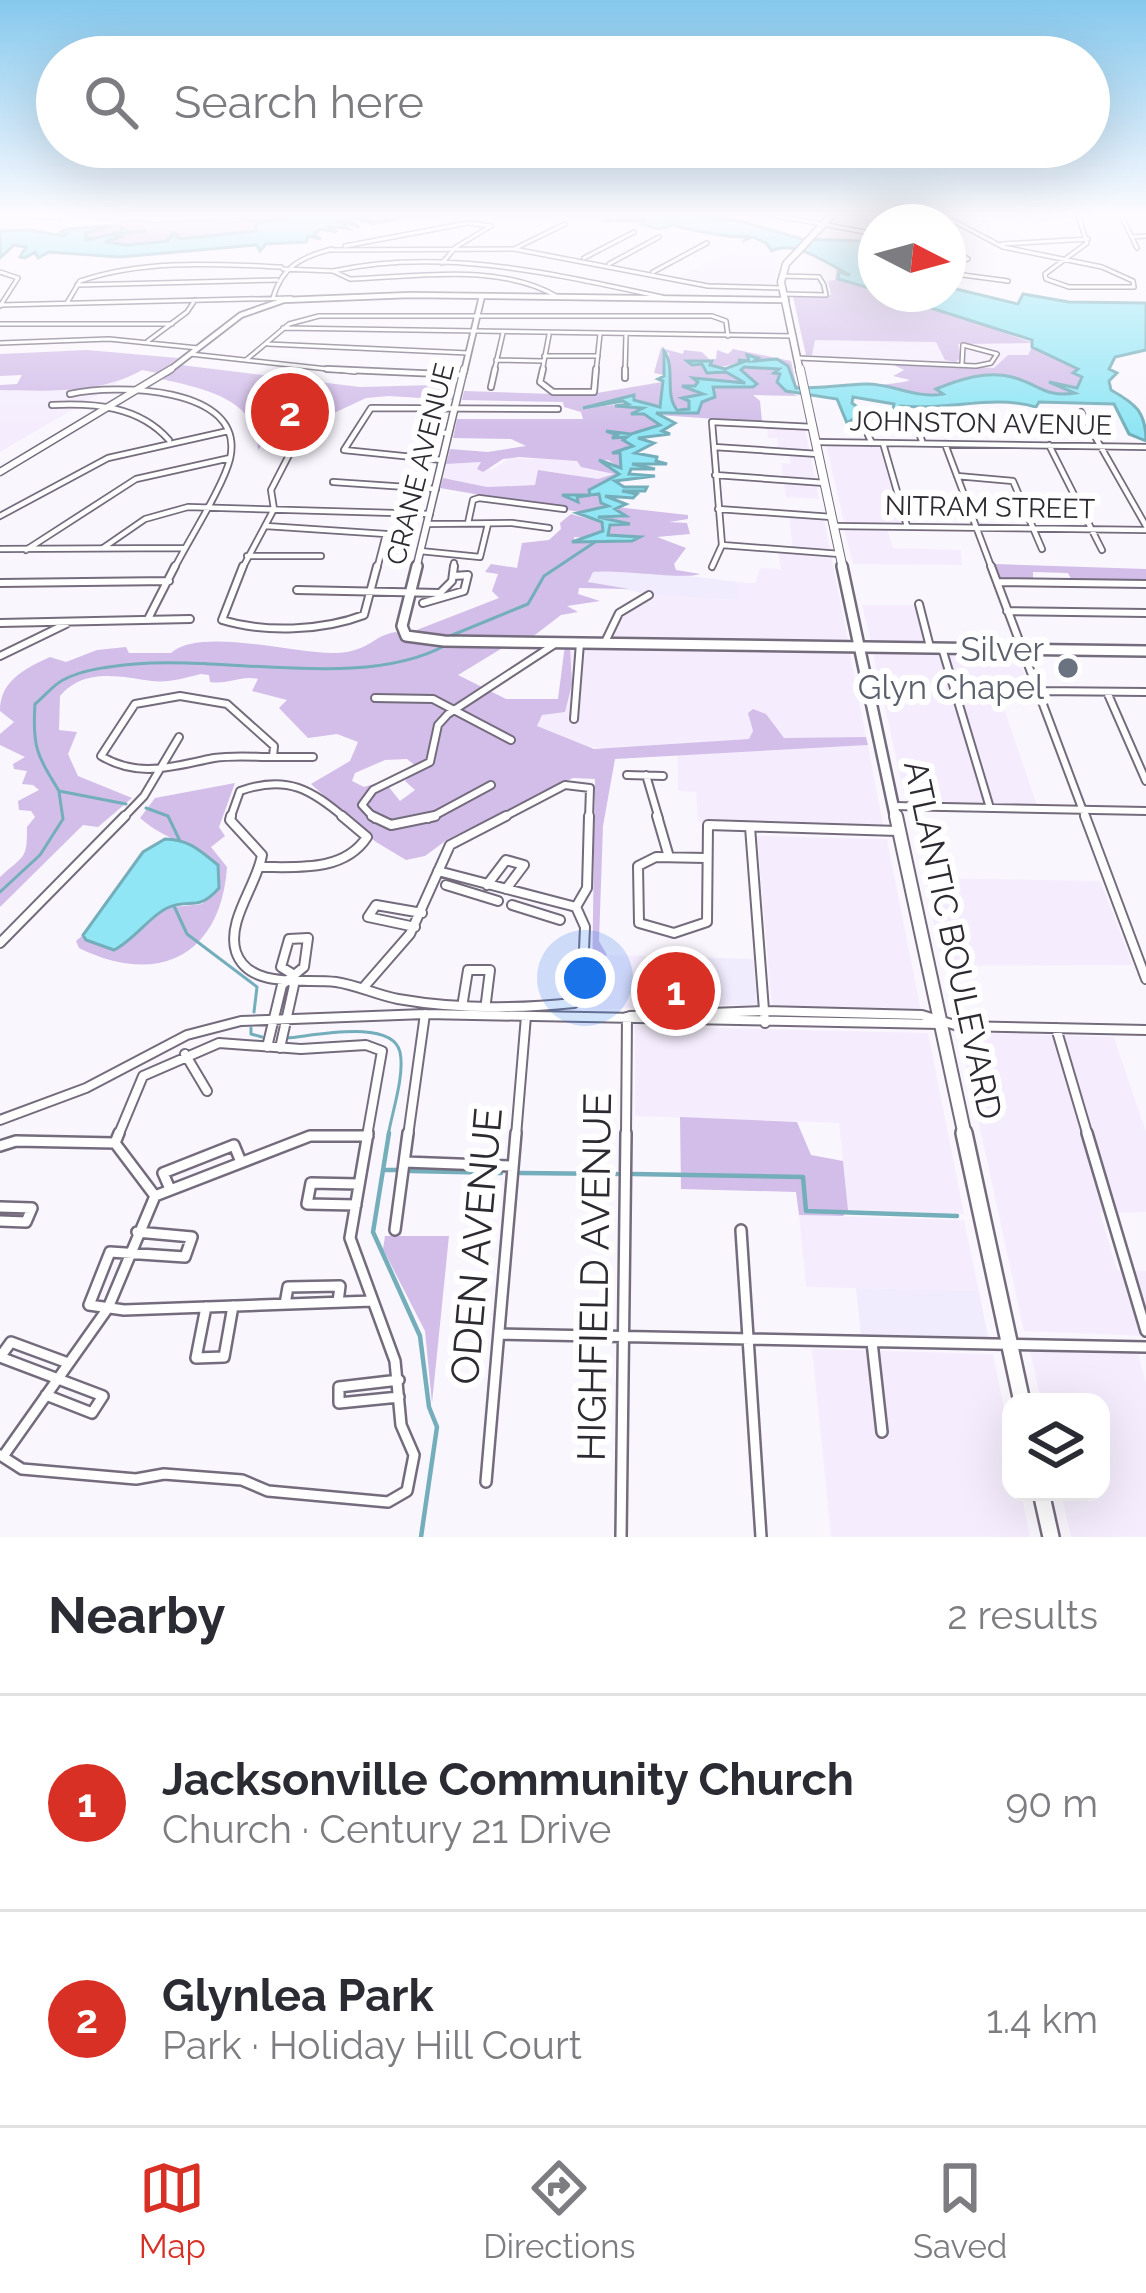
<!DOCTYPE html>
<html lang="en">
<head>
<meta charset="utf-8">
<style>
	:root { --surface:#fff; --page:#f7f7f7; --text:#2b2b33; --muted:#7c7c81; --line:#e1e1e2; --accent:#d93025 }
	body { margin:0; font-family:Raleway,sans-serif; background:var(--page); color:var(--text) }
	.controls { position:absolute; right:36px; bottom:36px; display:grid; overflow:hidden; border-radius:24px; box-shadow:0 12px 48px #0002 }
	.controls button { width:108px; height:108px; display:grid; place-items:center; padding:0; border:0; border-bottom:3px solid var(--line); background:var(--surface); color:var(--text); font:60px sans-serif }
	.compass { position:absolute; left:858px; top:204px; width:108px; height:108px; border-radius:50%; background:var(--surface); box-shadow:0 12px 48px #0002; rotate:96deg }
	.you { position:absolute; left:585px; top:978px; width:42px; height:42px; margin:-30px; border:9px solid #fff; border-radius:50%; background:#1a73e8; box-shadow:0 0 0 18px #1a73e833 }
	.badge { display:grid; place-items:center; width:78px; height:78px; border-radius:50%; background:var(--accent); color:#fff; font-size:39px; font-weight:700 }
	.pin { position:absolute; translate:-50% -50%; border:6px solid #fff; box-shadow:0 3px 12px #0006 }
	.list { margin:0; padding:0; list-style:none }
	h2 { display:flex; justify-content:space-between; align-items:center; height:156px; margin:0; padding:0 48px; font-size:51px }
	h2 small { font-size:39px; font-weight:400; color:var(--muted) }
	.list li { display:grid; grid-template-columns:78px 1fr auto; gap:36px; align-items:center; box-sizing:border-box; height:216px; padding:0 48px; border-top:3px solid var(--line) }
	.list b { display:block; font-size:45px; white-space:nowrap }
	.list p { margin:0; font-size:39px; white-space:nowrap; color:var(--muted) }
	.list em { font-size:39px; font-style:normal; color:var(--muted) }
	.icon { flex:none; width:66px; height:66px; fill:none; stroke:currentColor; stroke-width:2; stroke-linecap:round; stroke-linejoin:round }
	.map { position:relative; flex:none; width:1146px; height:1537px; overflow:hidden }
	.search { position:absolute; background:var(--surface); box-shadow:0 12px 48px #0002; left:36px; right:36px; top:36px; height:132px; display:flex; align-items:center; gap:30px; box-sizing:border-box; padding:0 42px; border-radius:66px; color:var(--muted); font-size:45px }
	.sheet { height:588px; background:var(--surface) }
	nav { display:flex; justify-content:space-around; align-items:center; box-sizing:border-box; height:168px; border-top:3px solid var(--line); background:var(--surface); font-size:33px; color:var(--muted) }
	nav a { display:grid; justify-items:center; gap:6px }
	nav .on { color:var(--accent) }
	.map>svg:first-child { display:block }
</style>
</head>
<body>
<div class="map">
<svg width="1146" height="1537" viewBox="0 0 1146 1537">
	<rect width="100%" height="100%" fill="#faf6fe"/>
	<!-- built -->
	<path fill="#f5edfd" d="M749,240L765,244L774,254L779,252L775,286L710,285L676,278Z
		M828,281L887,294L1040,348L1021,375L908,362L807,360L793,297L831,295Z
		M123,380L0,452V390L68,391Z
		M767,426L805,429L819,499L786,497L781,463L790,464L789,451L778,450L777,438H768Z
		M826,444L880,445L903,524L844,523Z
		M509,458L572,460L614,475L598,479L539,470L535,485L487,487L443,478L446,464L481,462L492,470Z
		M789,516L824,519L848,641L610,640L626,612L654,595L737,600V582L755,583L760,568L781,569L778,552H793Z
		M844,528H887L893,548L961,550L962,565L853,564Z
		M862,605H916L926,643L871,642Z
		M570,647L850,654L866,737L797,741L784,738L771,727L753,731L750,739L605,749L584,746L537,726L542,715L565,711Z
		M873,653L1017,655L1027,681L988,682L993,708H1004L1037,805L906,803Z
		M868,745L883,825L698,822L696,792L678,791L677,754Z
		M757,836L887,839L921,1011L772,1006Z
		M924,878L1100,881L1133,965L943,966Z
		M607,955L686,957L687,1005L587,1010L589,981L596,980L600,958Z
		M635,1026L928,1033L964,1214L848,1210L839,1123L635,1116Z
		M959,1032L1114,1037L1146,1132V1212L1100,1213L1117,1270L1146,1271V1336L1024,1331Z
		M799,1215L964,1220L979,1291L806,1287Z
		M812,1349L993,1354L1011,1442V1492H1021L1030,1537H831Z
		M1030,1351L1138,1354L1146,1383V1537H1071L1061,1492H1101V1402H1041Z"/>
	<!-- industrial -->
	<path fill="#f0ebfd" d="M634,569L737,582L738,600L654,595L594,584L586,578L593,572Z
		M686,957L753,959L757,1005H687Z
		M856,1288L979,1291L988,1337L861,1335Z"/>
	<!-- green -->
	<path fill="#d2bee9" fill-rule="evenodd" d="M251,215H292L256,231L133,245L103,242L111,235L105,240H85L84,235L126,219L167,220H146L153,222Z
		M836,268L876,294L921,303L1033,343L958,344L961,358L955,362L945,360L936,342L815,340L812,355H806L793,297L831,295L828,281L835,280Z
		M1032,347L1078,369L1074,374L1082,376L1078,389L1058,386L1077,392L1048,396L1012,377H989L925,397L867,384L826,390L796,388L794,385C813,389 897,386 910,380L893,376L904,370L888,362L994,368L1008,355H1028Z
		M661,348L683,354L684,350L702,352L710,360L716,359L717,350L728,354L733,349L791,361L796,384C787,370 775,361 753,362L755,358L714,369L706,364L710,363L706,359L705,366L710,373L726,372L746,383L700,381L694,387L703,394L689,398V409L671,407L669,353L663,352L664,375L654,373Z
		M87,350L178,358L158,373L142,370C100,394 47,391 0,390V385L17,384L22,375L0,376V354Z
		M181,365L360,387L434,385L455,391L453,400L389,396L366,398L334,413L286,412L258,450C258,398 203,389 162,379Z
		M744,367H775L786,391L798,396L753,395L760,401L762,422L657,415L698,413L702,402L712,400L713,387H753L757,383L740,370Z
		M662,382L660,408L629,396L588,408L629,403L622,407L643,408L648,418L660,425L625,436L634,446L620,454L621,468L608,460L601,461L620,473L590,490L591,497L611,488L602,493L600,500L608,506L585,513L440,488L443,478L487,487L535,485L538,470L598,479L614,474L581,467L577,461L519,457L503,459L483,472L477,469L481,462L446,464L450,449L488,452L526,446L511,439L453,438L457,419H583L581,412L564,407L563,402L462,400L464,391L585,395Z
		M616,507L688,515V519L669,522L687,523L690,534L657,537L686,548L674,564L676,570L700,574C685,580 620,569 593,572L588,582L629,589L579,588L578,594L600,601L567,606L578,612L561,615L531,638H420L409,633L499,598L492,591L498,574L485,572L491,564L517,568L522,543L549,540L561,529L560,523L571,514L603,523L604,531L592,538L574,537L575,542L633,541L607,535L610,525L627,524L599,518H623L612,513Z
		M995,564L1146,569V582L1072,581L1068,573L1033,572V581L1001,580Z
		M396,632L407,640L509,644L458,675L506,699H558L565,645L570,647L572,684L565,712L542,715L537,726L594,749L749,739L753,731L748,713L753,709L766,714L784,738L866,737L868,745L615,759L603,826L599,941L607,955L600,958L596,981L592,983L595,779L573,778L448,839L425,856L406,860L376,842L311,784L350,761L358,742L337,734L308,738L279,708L287,700L252,691L258,679C240,675 229,685 210,682L209,675L201,674C185,678 168,683 152,681C120,677 85,667 60,696L59,730L77,732L68,754L78,776L132,798L98,827L83,825L0,907V877C25,854 27,860 27,827L35,817L31,811L19,810L18,801L39,790L33,785L22,784L27,771L14,769L13,764L25,757L0,745V734L14,722L0,711C0,681 24,669 50,657L66,662L97,650L126,647L129,653H171C201,626 296,655 337,653C371,651 373,635 396,632ZM407,759L417,767L405,781L415,790L400,801L384,781L364,787L352,781L355,773L385,760Z
		M235,783L219,827L225,836L211,847L227,867C221,956 158,987 79,948L76,941L83,935L86,941L124,945L165,908L202,904L219,888L218,865C191,842 166,841 140,818L155,798Z
		M680,1117L797,1122L811,1155L843,1161L848,1210L843,1216L799,1215L796,1192L681,1189Z
		M385,1236H449L432,1403L425,1331L383,1249Z"/>
	<!-- water -->
	<path fill="#90e6f4" stroke="#73aeba" stroke-width="3" d="M292,215H374L364,217L372,221L399,218L373,224L351,217L349,221L360,227L339,221L349,229L327,226L337,232L320,229L314,235L321,239L308,236L306,242L266,244L260,251L257,245L119,257L49,252L38,258L35,252L25,258L20,257L26,247L14,245L0,258V231L31,230L63,236L67,234L61,232L68,229L112,226L86,233V240L122,232L121,227L131,233L146,231C137,233 122,231 116,236L120,237L105,242L128,245L167,241L174,233L180,239L256,231V222L244,219L261,215L256,219L261,223Z
		M612,215H693L740,221L802,239L861,241L876,251V290L838,279L839,272L850,275C828,264 795,239 772,251L766,243L753,237L745,240L747,237C731,238 690,230 672,225L659,229L641,224L644,220L604,221Z
		M948,287L1018,304L1023,294L1069,302L1146,303V350L1115,357L1109,369L1117,373L1109,381L1111,390C1136,404 1146,412 1146,441L1129,434L1114,404L1039,402L1036,407C993,394 947,411 900,406L892,413L894,404L853,397L852,403L864,412L847,423L837,399L786,391L777,382L780,374L774,373L779,369L744,367L741,370L757,384L753,387H713L715,397L702,402L698,413H656L675,423L662,431L670,434L638,438L654,443L635,453L657,457L656,461L667,464H632L655,469H631L629,474L655,476L615,481L624,487H647L645,491H622L637,494L633,498L605,496L626,504L615,509L626,516L598,517L630,524L610,525L608,535L640,537L632,541L572,542L603,531L602,522L577,513L608,506L601,503L599,494L577,497L578,502L562,495H590L589,490L619,474L599,460L621,468L620,453H612L633,446L623,440L627,437L612,438L617,435L606,431L631,434L660,425L644,414H631L643,408L615,406L628,404L623,401L583,408L634,395V400L660,407L663,381L658,379L664,376V351C676,367 664,394 677,410L689,409V401L682,398L703,394L682,386H695L698,382L693,378L745,383L726,372L707,373L702,364L692,365L687,361H712L710,365L725,369L743,362L738,360L749,361L747,355L758,358L754,361L777,359L788,366L796,388C820,388 841,385 865,384C892,383 915,399 943,394L936,389C958,380 986,370 1012,377C1039,384 1045,398 1075,393L1049,382L1077,388L1082,377L1073,373L1078,369L1032,347V340L887,294H948Z
		M165,839C191,840 200,851 218,865L219,888C197,913 190,897 167,908C150,916 134,940 114,950L86,940L83,935L143,852Z"/>
	<g fill="none" stroke-linecap="round" stroke-linejoin="round">
		<!-- stream-far1 -->
		<path stroke="#73aeba" stroke-width="3" d="M450,636L528,604L544,576L595,542
			M126,804L59,791C37,755 32,747 35,704C44,697 53,685 63,680C83,669 113,666 135,664C229,656 365,690 446,645
			M146,808L168,816L179,839
			M0,892L40,855L63,819L59,792
			M174,906L187,934L257,987L254,1012
			M251,1028V1034L262,1037
			M287,1038C313,1036 392,1018 400,1052C405,1075 392,1112 388,1136"/>
		<!-- stream -->
		<path stroke="#73aeba" stroke-width="4.5" d="M389,1133L373,1232L420,1336L429,1407L437,1427L421,1537
			M383,1170H398
			M411,1171L501,1173
			M520,1173L617,1174
			M633,1174L803,1177L806,1211L957,1216"/>
		<!-- street-far4 casing -->
		<g stroke="#746c7d" stroke-width="6">
			<path id="street-far4" d="M25,215L60,218
				M772,215L876,234
				M881,215L905,222
				M942,215L1003,247L1102,267L1133,281L1134,287
				M1078,215L1087,243L1045,274L1046,279L1069,287H1134
				M1121,215L1137,248
				M1132,237L1146,236
				M1002,244L1088,239
				M345,246L468,223L491,226L456,247L442,263
				M948,246L968,259L948,264
				M514,249L565,224
				M330,250L514,249L708,286L783,288
				M584,258L634,232
				M609,264L659,237
				M283,269L333,271L350,279C417,277 498,262 558,297
				M333,271C443,247 554,274 662,297
				M0,272L18,278L0,306
				M653,272L707,243
				M948,273L1008,281
				M781,276L819,277L824,285
				M77,285L277,280
				M784,294L826,295L824,286
				M273,298C282,266 302,257 332,249
				M67,303L80,281C144,259 214,264 281,267
				M0,305L291,298
				M0,324H172
				M283,328L794,336
				M148,341L187,312L195,300
				M0,343L109,339L198,348
				M268,344L468,353
				M190,354L355,372
				M544,356H598
				M798,358L976,366L991,363L997,354L963,345L962,364
				M246,360L289,324L319,316H712L726,321L728,336
				M496,360L543,361
				M494,372L503,333
				M542,372L549,335
				M596,372L600,334
				M625,372L626,334"/>
		</g>
		<!-- street-far3 casing -->
		<g stroke="#746c7d" stroke-width="8">
			<path id="street-far3" d="M327,369L463,375
				M543,369L540,382L553,392H594L596,369
				M625,378V369
				M491,387L495,369
				M70,394C113,384 247,385 230,459C223,487 188,541 174,569
				M52,405C95,403 139,406 169,440
				M1081,412L1146,526
				M417,433H449
				M816,442L1146,447
				M872,443L868,435L874,421L915,422L922,441
				M883,443L907,526
				M945,444L992,569
				M1049,445L1102,550
				M714,447L818,454
				M442,460L344,450L371,408L558,409
				M715,475L825,483
				M957,476L1013,481L1042,549
				M333,482L436,489
				M718,509L832,517
				M0,516L108,458L228,431
				M468,523L473,500L479,498L564,509
				M427,524L512,523L549,528
				M266,526L386,534L377,569
				M834,526L1146,530
				M722,545L840,554
				M103,548L145,519L188,507L430,514
				M0,549L185,548
				M26,550L136,479L230,458
				M420,551L480,557L488,524
				M247,556H321
				M712,567L722,545L712,422L813,427
				M242,569L274,509L271,490L304,426
				M453,569L454,563"/>
		</g>
		<!-- street-far2 casing -->
		<g stroke="#746c7d" stroke-width="10">
			<path id="street-far2" d="M243,566L222,620C265,633 322,631 364,615L377,566
				M991,566L1086,819
				M997,582L1146,584
				M0,583L169,581
				M297,590L440,593L452,581L454,566
				M423,603L464,591L468,575L453,576
				M919,604L930,647
				M1007,611L1146,613
				M149,617L175,566
				M0,623L190,619
				M605,642L619,613L649,595
				M942,648L990,808
				M0,656L66,624
				M1038,691L1146,692
				M1107,692L1146,781
				M180,696L227,704L274,746L273,757C254,757 233,755 214,758C173,766 140,779 101,756L135,704Z
				M375,698L433,699L511,740
				M574,719L580,643
				M273,757H313
				M627,775L663,776
				M646,775L659,819
				M894,806L1146,811
				M122,819L144,796L179,737
				M230,819L240,791C287,774 312,790 346,819
				M375,819L362,805L373,790L430,762L438,725L448,714L555,644
				M428,819L491,785
				M500,819L565,785L590,788L589,819"/>
		</g>
		<!-- street-far1 casing -->
		<g stroke="#746c7d" stroke-width="12">
			<path id="street-far1" d="M231,816L230,820L262,855C257,885 226,921 236,952C249,990 305,978 336,982C357,985 377,995 398,999C455,1009 517,1009 574,1003L582,995L585,927L576,907L587,888L589,816
				M372,816L391,825L435,816
				M657,816L669,857
				M1085,816L1146,979
				M750,827L765,1023
				M705,858L656,857L638,866L639,923L674,933L707,922L708,825L898,831
				M261,867C298,867 344,872 367,837L342,816
				M438,871L576,907
				M446,885L498,901
				M487,885L506,860L524,865L506,889
				M512,905L560,920
				M415,927L368,917L376,905L422,913
				M0,943L125,816
				M363,988L410,934L450,845L506,816
				M463,1001L468,970H490L486,1002
				M630,1016L765,1011L922,1015L958,1026L1146,1030
				M1056,1028L1088,1136
				M267,1047L282,985L304,967L308,938L289,939L281,967L291,973
				M280,1048L294,985L289,979
				M185,1054L207,1091
				M0,1120L86,1088L187,1035L241,1021L425,1014L940,1024
				M118,1136L143,1076L219,1043L301,1049L366,1045L382,1051L367,1136
				M408,1136L425,1014
				M516,1136L526,1016
				M626,1136L627,1017"/>
		</g>
		<!-- street casing -->
		<g stroke="#746c7d" stroke-width="14">
			<path id="street" d="M1087,1133L1146,1331
				M115,1143L155,1196
				M115,1143L119,1133
				M0,1146L16,1141L115,1143
				M405,1162L513,1166
				M170,1189L163,1173L234,1145L241,1162
				M155,1196L310,1136H368
				M356,1205L307,1204L311,1183L359,1184
				M0,1207L32,1208L26,1222L0,1221
				M395,1230L408,1133
				M741,1230L761,1537
				M137,1232L192,1237L185,1257L110,1252L89,1305L124,1310L372,1301
				M285,1304L288,1287L340,1286L338,1302
				M206,1307L196,1358L224,1357L233,1306
				M499,1334L1146,1347
				M872,1342L882,1432
				M0,1357L103,1396L92,1413L46,1395
				M0,1357L11,1342L68,1363
				M399,1380L339,1387V1403L399,1397
				M0,1455L22,1469L136,1479L164,1474L242,1480L268,1491L388,1502L407,1491L414,1455L401,1425L395,1361L350,1238L368,1133
				M4,1455L108,1308L155,1196
				M486,1482L516,1133
				M621,1537L626,1133"/>
		</g>
		<!-- secondary-far2 casing -->
		<g stroke="#746c7d" stroke-width="8">
			<path id="secondary-far2" d="M167,372L241,315L284,300L410,295L786,300
				M464,372L482,296"/>
		</g>
		<!-- secondary-far1 casing -->
		<g stroke="#746c7d" stroke-width="9">
			<path id="secondary-far1" d="M0,472L171,369
				M416,569L464,369"/>
		</g>
		<!-- secondary casing -->
		<g stroke="#746c7d" stroke-width="14">
			<path id="secondary" d="M417,566L402,626L406,636L444,641L1146,651"/>
		</g>
		<!-- primary-far4 casing -->
		<g stroke="#746c7d" stroke-width="9">
			<path id="primary-far4" d="M800,372L781,282L786,264L832,215"/>
		</g>
		<!-- primary-far3 casing -->
		<g stroke="#746c7d" stroke-width="10">
			<path id="primary-far3" d="M800,369L843,569"/>
		</g>
		<!-- primary-far2 casing -->
		<g stroke="#746c7d" stroke-width="14">
			<path id="primary-far2" d="M842,566L896,819"/>
		</g>
		<!-- primary-far1 casing -->
		<g stroke="#746c7d" stroke-width="16">
			<path id="primary-far1" d="M896,816L965,1136"/>
		</g>
		<!-- primary casing -->
		<g stroke="#746c7d" stroke-width="20">
			<path id="primary" d="M964,1133L1022,1402
				M1041,1492L1051,1537"/>
		</g>
		<!-- street-far4 -->
		<use href="#street-far4" stroke="#fff" stroke-width="3"/>
		<!-- street-far3 -->
		<use href="#street-far3" stroke="#fff" stroke-width="4.5"/>
		<!-- street-far2 -->
		<use href="#street-far2" stroke="#fff" stroke-width="6"/>
		<!-- street-far1 -->
		<use href="#street-far1" stroke="#fff" stroke-width="8"/>
		<!-- street -->
		<use href="#street" stroke="#fff" stroke-width="9"/>
		<!-- secondary-far2 -->
		<use href="#secondary-far2" stroke="#fff" stroke-width="4.5"/>
		<!-- secondary-far1 -->
		<use href="#secondary-far1" stroke="#fff" stroke-width="6"/>
		<!-- secondary -->
		<use href="#secondary" stroke="#fff" stroke-width="9"/>
		<!-- primary-far4 -->
		<use href="#primary-far4" stroke="#fff" stroke-width="6"/>
		<!-- primary-far3 -->
		<use href="#primary-far3" stroke="#fff" stroke-width="8"/>
		<!-- primary-far2 -->
		<use href="#primary-far2" stroke="#fff" stroke-width="9"/>
		<!-- primary-far1 -->
		<use href="#primary-far1" stroke="#fff" stroke-width="12"/>
		<!-- primary -->
		<use href="#primary" stroke="#fff" stroke-width="15"/>
	</g>
	<!-- sky -->
	<linearGradient id="sky" x2="0" y2="1"><stop stop-color="#85c8ed"/><stop offset="0.5" stop-color="#fdfbff"/><stop offset="1" stop-color="#fdfbff" stop-opacity="0"/></linearGradient>
	<rect width="1146" height="430" fill="url(#sky)"/>
	<!-- markers -->
	<circle fill="#6b7280" stroke="#fff" stroke-width="4.5" cx="1068" cy="668" r="12"/>
	<g text-anchor="middle" dominant-baseline="central" stroke-width="12" stroke-linejoin="round" paint-order="stroke">
		<!-- far-street labels -->
		<g font-size="27" fill="#2e2a32" stroke="#fff">
			<text transform="translate(981 423) rotate(1)">JOHNSTON AVENUE</text>
			<text transform="translate(420 464) rotate(-76)">CRANE AVENUE</text>
			<text transform="translate(990 507) rotate(1)">NITRAM STREET</text>
		</g>
		<!-- worship labels -->
		<g font-size="33" fill="#5b616d" stroke="#fff" text-anchor="end">
			<text x="1044" y="649">Silver<tspan x="1044" dy="38">Glyn Chapel</tspan></text>
		</g>
		<!-- street labels -->
		<g font-size="33" fill="#2e2a32" stroke="#fff">
			<text transform="translate(953 940) rotate(78)">ATLANTIC BOULEVARD</text>
		</g>
		<!-- near-street labels -->
		<g font-size="39" fill="#2e2a32" stroke="#fff">
			<text transform="translate(476 1246) rotate(-85)">ODEN AVENUE</text>
			<text transform="translate(594 1277) rotate(-89)">HIGHFIELD AVENUE</text>
		</g>
	</g>
</svg>
<div class="controls">
<button><svg class="icon" aria-label="layers" viewBox="0 0 24 24"><path d="M12 4l9 5-9 5-9-5zM3 14l9 5 9-5"/></svg></button>
</div>
<svg class="compass" viewBox="-18 -18 36 36"><path d="M0-13l5 13h-10z" fill="#e53935"/><path d="M0 13l5-13h-10z" fill="#7c7c81"/></svg>
<div class="you"></div>
<div class="pin badge" style="left:676px;top:991px">1</div>
<div class="pin badge" style="left:290px;top:412px">2</div>
<div class="search"><svg class="icon" aria-label="search" viewBox="0 0 24 24"><circle cx="10" cy="10" r="6"/><path d="M15 15l6 6"/></svg>Search here</div>
</div>
<section class="sheet">
<h2>Nearby<small>2 results</small></h2>
<ul class="list">
<li><span class="badge">1</span><div><b>Jacksonville Community Church</b><p>Church · Century 21 Drive</p></div><em>90 m</em></li>
<li><span class="badge">2</span><div><b>Glynlea Park</b><p>Park · Holiday Hill Court</p></div><em>1.4 km</em></li>
</ul>
</section>
<nav>
<a class="on"><svg class="icon" aria-label="map" viewBox="0 0 24 24"><path d="M3 6l6-2 6 2 6-2v14l-6 2-6-2-6 2zM9 4v14M15 6v14"/></svg>Map</a>
<a><svg class="icon" aria-label="directions" viewBox="0 0 24 24"><path d="M12 3l9 9-9 9-9-9zM9 14v-3h6M13 9l2 2-2 2"/></svg>Directions</a>
<a><svg class="icon" aria-label="saved" viewBox="0 0 24 24"><path d="M7 4h10v16l-5-4-5 4z"/></svg>Saved</a>
</nav>
</body>
</html>
